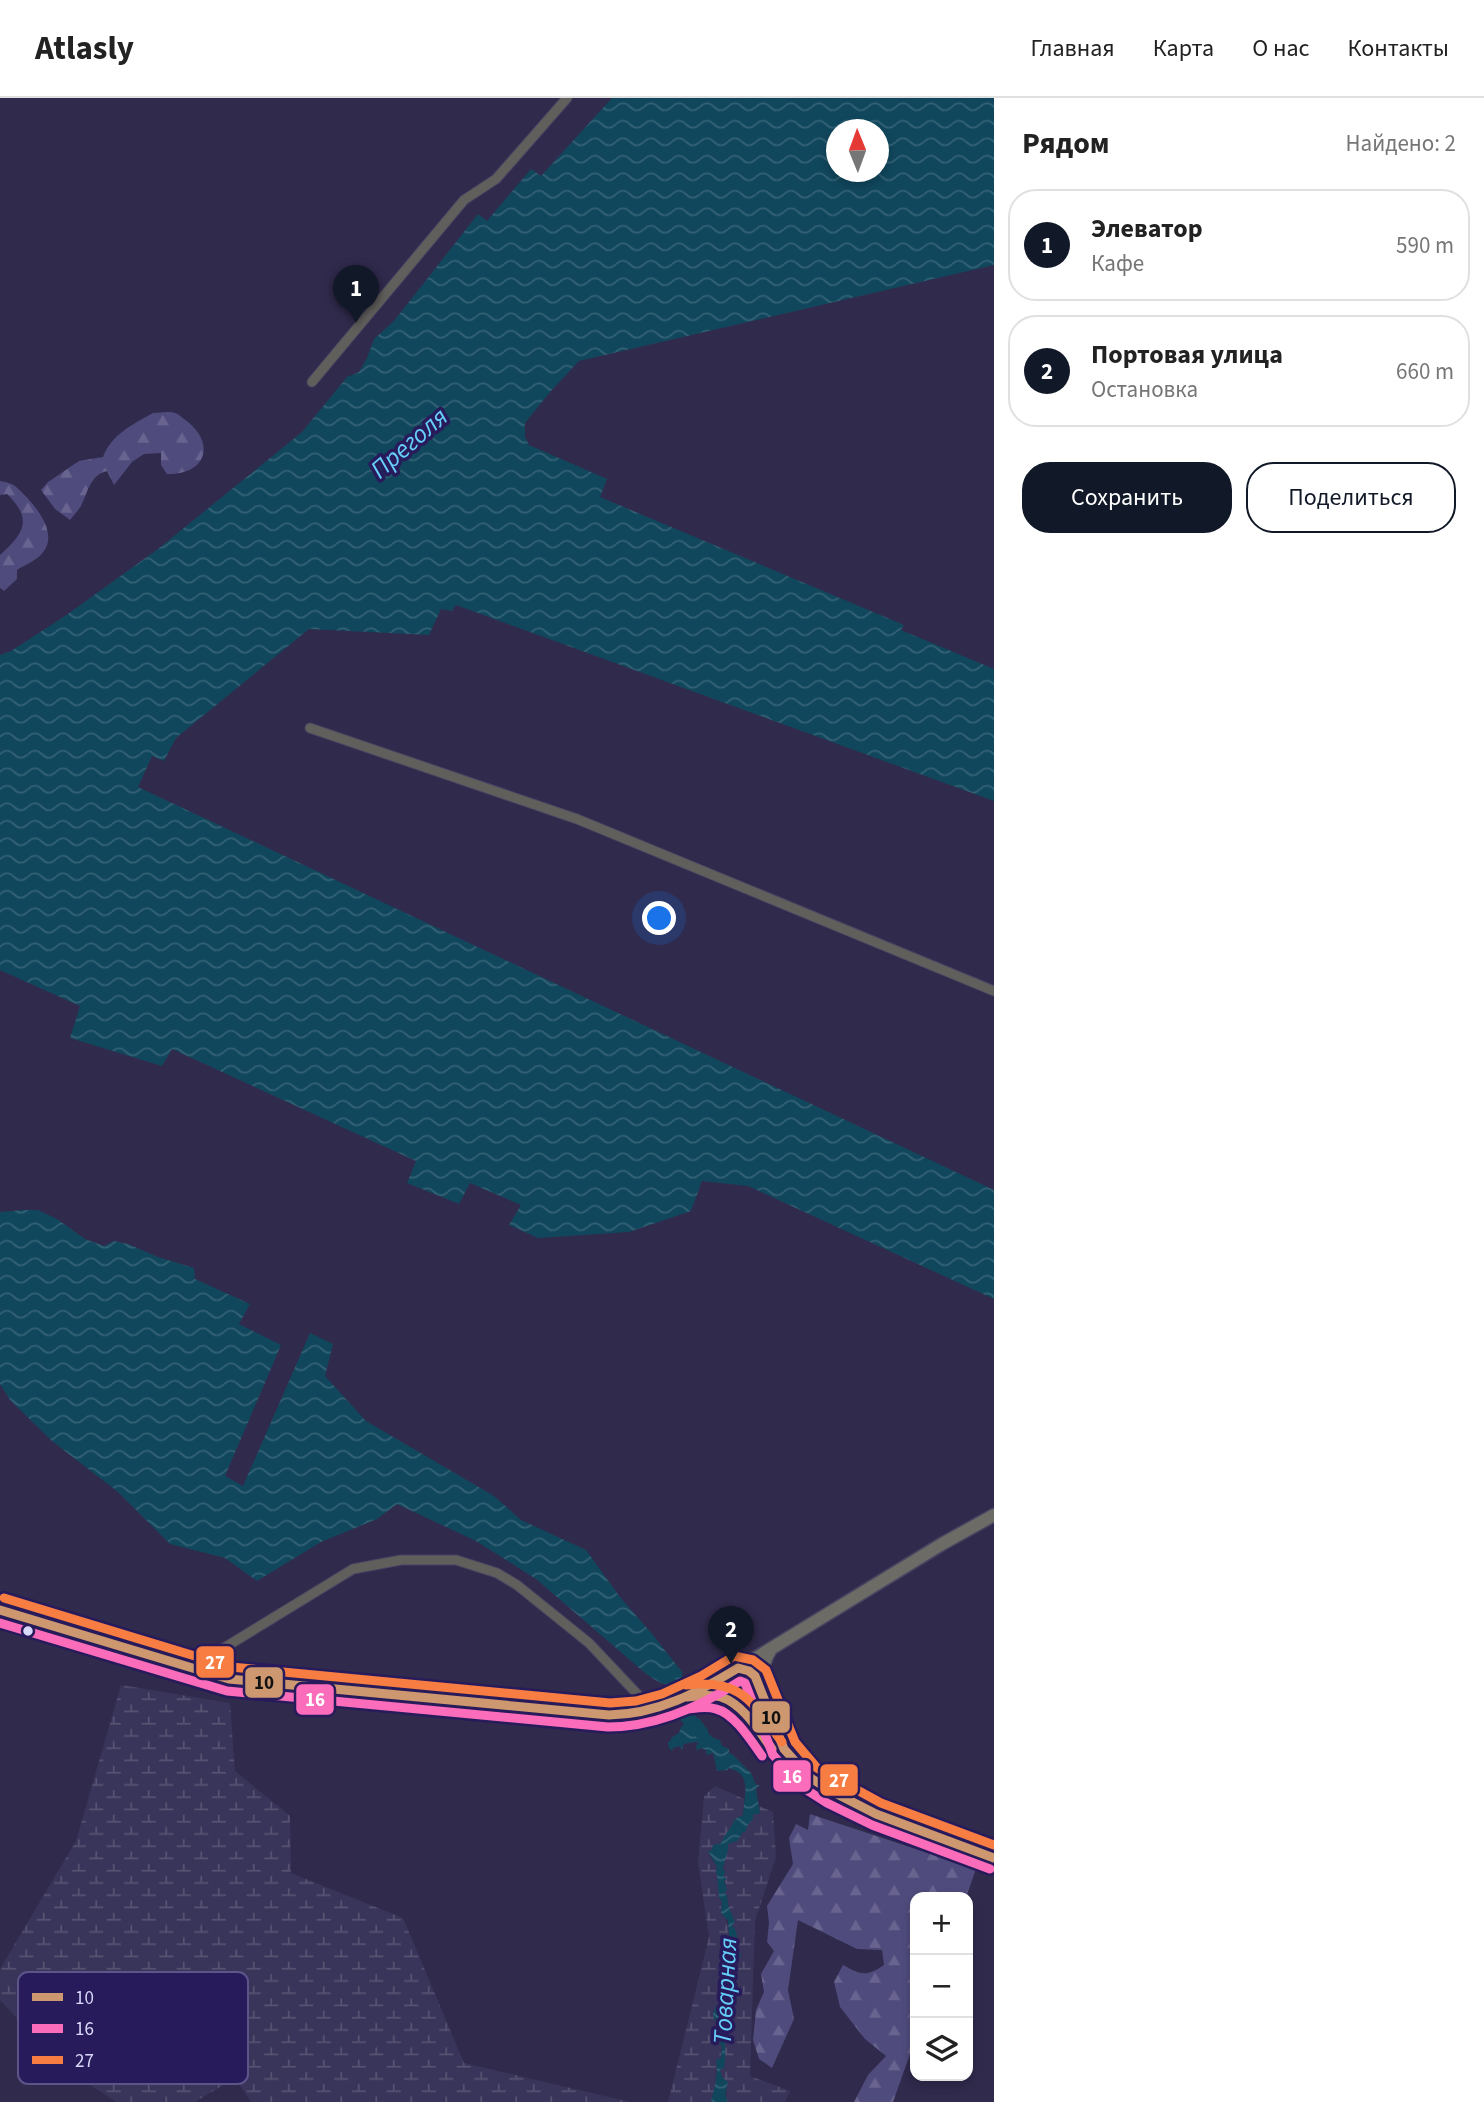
<!DOCTYPE html>
<html lang="ru">
<head>
<meta charset="utf-8">
<style>
	:root { --surface:#fff; --page:#f2f2f2; --text:#222; --muted:#767676; --line:#e0e0e0; --accent:#111827 }
	body { margin:0; font-family:"Source Sans 3",sans-serif; background:var(--page); color:var(--text) }
	.controls { position:absolute; right:21px; bottom:21px; display:grid; overflow:hidden; border-radius:14px; box-shadow:0 4px 10px #0003 }
	.controls button { width:63px; height:63px; display:grid; place-items:center; padding:0; border:0; border-bottom:2px solid var(--line); background:var(--surface); color:var(--text); font:35px sans-serif }
	.compass { position:absolute; left:826px; top:21px; width:63px; height:63px; border-radius:50%; background:var(--surface); box-shadow:0 4px 10px #0003; rotate:359deg }
	.you { position:absolute; left:660px; top:821px; width:24px; height:24px; margin:-18px; border:5px solid #fff; border-radius:50%; background:#1a73e8; box-shadow:0 0 0 10px #1a73e833 }
	.badge { display:grid; place-items:center; width:46px; height:46px; border-radius:50%; background:var(--accent); color:#fff; font-size:23px; font-weight:700 }
	.pin { position:absolute; translate:-50% -58px; filter:drop-shadow(0 2px 4px #0008) }
	.pin::after { content:''; position:absolute; top:37px; width:24px; height:21px; background:inherit; clip-path:polygon(0 0,100% 0,50% 100%) }
	.list { margin:0; padding:0; list-style:none }
	h2 { display:flex; justify-content:space-between; align-items:center; height:91px; margin:0; padding:0 28px; font-size:30px }
	h2 small { font-size:23px; font-weight:400; color:var(--muted) }
	.list li { display:grid; grid-template-columns:46px 1fr auto; gap:21px; align-items:center; box-sizing:border-box; height:112px; margin:0 14px 14px; padding:0 14px; border:2px solid var(--line); border-radius:28px }
	.list b { display:block; font-size:26px; white-space:nowrap }
	.list p { margin:0; font-size:23px; white-space:nowrap; color:var(--muted) }
	.list em { font-size:23px; font-style:normal; color:var(--muted) }
	.actions { display:flex; gap:14px; padding:21px 28px }
	.actions a { flex:1; padding:16px 0; border:2px solid var(--accent); border-radius:28px; text-align:center; font-size:24px; color:var(--accent) }
	.actions .main { background:var(--accent); color:#fff }
	.icon { flex:none; width:38px; height:38px; fill:none; stroke:currentColor; stroke-width:2; stroke-linecap:round; stroke-linejoin:round }
	.map { position:relative; flex:none; width:994px; height:2004px; overflow:hidden }
	header { display:flex; align-items:center; gap:42px; box-sizing:border-box; height:98px; padding:0 35px; background:var(--surface); border-bottom:2px solid var(--line) }
	header strong { font-size:33px }
	nav { display:flex; gap:38px; margin-inline-start:auto; font-size:24px }
	main { display:flex }
	aside { flex:1; background:var(--surface) }
	.map>svg:first-child { display:block }
</style>
</head>
<body>
<header>
<strong>Atlasly</strong>
<nav><a>Главная</a><a>Карта</a><a>О нас</a><a>Контакты</a></nav>
</header>
<main>
<div class="map">
<svg width="994" height="2004" viewBox="0 0 994 2004">
	<defs>
		<pattern id="forest-firs" width="22" height="20" patternUnits="userSpaceOnUse" patternTransform="scale(1.75)"><rect width="22" height="20" fill="#4f4b7c"/><path d="M5 1l3.5 6h-7zM16 11l3.5 6h-7z" fill="#68648f"/></pattern>
		<pattern id="wetland-marsh" width="20" height="14" patternUnits="userSpaceOnUse" patternTransform="scale(1.75)"><rect width="20" height="14" fill="#39355a"/><path d="M1 5h8M5 5V1M11 12h8M15 12V8" fill="none" stroke="#555272"/></pattern>
		<pattern id="water-waves" width="16" height="10" patternUnits="userSpaceOnUse" patternTransform="scale(1.75)"><rect width="16" height="10" fill="#11475d"/><path d="M0 5q4-4 8 0t8 0" fill="none" stroke="#336175"/></pattern>
	</defs>
	<rect width="100%" height="100%" fill="#302a4c"/>
	<!-- forest -->
	<path fill="url(#forest-firs)" d="M153,315C159,315 169,313 175,315C179,316 181,319 184,321C216,343 208,377 167,376L161,367V355L144,356L132,364L114,387L107,373C90,377 88,394 81,408C78,413 73,418 70,422L55,411L41,392L48,384L79,363L103,359C111,337 133,326 153,315Z
		M0,383C5,384 11,385 15,388C31,402 59,432 44,453C39,461 25,467 17,472V481L4,493L0,490V457C23,436 34,422 7,396L0,397Z
		M810,1716L976,1771L966,1799H915V1942L893,2004H854L868,1977L886,1958L865,1941L840,1909L834,1884L843,1867C861,1877 866,1879 884,1867L882,1852L857,1851L798,1822L788,1892L794,1921L772,1970L759,1961L753,1942L756,1912L764,1894L761,1876L774,1853L767,1844L769,1825L767,1808L793,1766L789,1740L796,1726L808,1732Z"/>
	<!-- wetland -->
	<path fill="url(#wetland-marsh)" d="M121,1587L230,1605L235,1673L290,1718L291,1775L403,1820L464,1965L630,2004H251L235,1980L195,2004H116L59,1966L0,1902V1871L76,1743Z
		M715,1688L744,1701L743,1717L735,1721C731,1732 725,1744 714,1747L709,1757L717,1769L719,1799L722,1803L721,1815C735,1831 724,1840 729,1858L726,1861C726,1874 723,1874 722,1884C721,1890 722,1894 719,1901L721,1904L718,1927L714,1932L715,1941L719,1943L722,1949L721,1960L717,1966L715,1990L711,2004H668L709,1839L698,1765L704,1698Z
		M759,1708L773,1714L776,1759L755,1823L750,1978L790,1993L785,2004H727L726,1983L722,1979L720,1971L724,1970L725,1931L731,1912L734,1864C739,1859 738,1853 738,1846L736,1844L737,1836L732,1827L727,1797L724,1795L726,1790L723,1766L728,1746L737,1743L753,1717L760,1715Z"/>
	<!-- water -->
	<path fill="url(#water-waves)" fill-rule="evenodd" d="M612,0H994V167L579,263L551,293L525,325V339L529,347L607,381L600,399L904,527L901,532L994,571V703L456,507L452,513L441,511L429,537L309,531L176,640L164,663L152,658L138,689L994,1092V1201L748,1088L702,1083L691,1113L629,1134L538,1140L509,1127L521,1107L470,1085L459,1106L407,1085L416,1063L172,951L162,968L70,940L80,908L0,872V557L11,553L65,518L158,451L302,334L347,279L359,274L367,260L374,241L394,223L478,116L487,123L531,71L541,78ZM836,32H878V74H836Z
		M23,1112H38L57,1121L85,1141L104,1148L114,1143L128,1146L158,1159L194,1170L195,1181L250,1206L239,1226L281,1247L225,1378L243,1388L310,1235L333,1246L325,1278L366,1323L494,1398L521,1422L586,1452L620,1499L653,1537L682,1574L683,1583C668,1592 658,1584 645,1575L536,1481L476,1443L397,1406L377,1421L321,1444L257,1483L225,1460L170,1446L118,1394L52,1343L10,1302L0,1286V1114Z
		M691,1620L700,1621C706,1630 708,1640 720,1642L722,1648L729,1651V1655L732,1656L751,1675L756,1687H760L756,1691L760,1715L753,1717V1721L747,1728L746,1733L743,1734L737,1743L728,1746C729,1756 723,1764 723,1772L725,1773L724,1779L727,1781L724,1783L727,1792L724,1795L727,1797L728,1807L735,1824L732,1827C740,1835 735,1846 741,1858L734,1864L736,1872L733,1874L735,1879L733,1882L735,1892L732,1893L733,1904L730,1907L731,1912L727,1923L728,1929L725,1931C725,1941 726,1962 724,1970L720,1972L722,1979L726,1983H728L725,1998L727,2000V2004H711C714,1991 719,1974 716,1962L721,1960L722,1949L719,1943L715,1942L714,1932L718,1927V1924L714,1921L713,1916L716,1908L720,1907L721,1904L718,1896L722,1893V1883L726,1874L723,1868L726,1867V1861L729,1858L726,1847L729,1837L728,1823L721,1815L722,1803L719,1799L717,1777L716,1775L717,1769L708,1753L712,1752L713,1747L721,1745C724,1737 731,1731 735,1721L743,1717C744,1696 753,1676 728,1670V1672L717,1673L713,1655L707,1657L706,1652L700,1650L697,1653L696,1648L699,1645L694,1644L684,1646L682,1652L680,1648L673,1650L672,1653L669,1650L668,1644L671,1643V1640L679,1635L681,1629Z"/>
	<g fill="none" stroke-linecap="round" stroke-linejoin="round">
		<!-- river -->
		<path stroke="#11475d" stroke-width="14" d="M674,1588L677,1596
			M683,1608L687,1619L701,1634"/>
		<!-- street casing -->
		<g stroke="#494562" stroke-width="11">
			<path id="street" d="M312,284L464,102L496,81L567,0
				M310,630L577,721L994,893
				M211,1575L219,1553L353,1471L401,1462H456L497,1475L517,1487L589,1545L640,1599L661,1609"/>
		</g>
		<!-- secondary casing -->
		<g stroke="#494562" stroke-width="15">
			<path id="secondary" d="M0,1512L229,1581L625,1618C660,1612 691,1597 723,1580L942,1446L994,1417
				M738,1570L749,1573L755,1578C764,1602 771,1628 783,1650C802,1681 836,1696 867,1711
				M694,1598L724,1599L730,1603L747,1619L790,1673L820,1697L872,1723L994,1769
				M730,1603C766,1611 756,1573 770,1553
				M884,1719L962,1748"/>
		</g>
		<!-- street -->
		<use href="#street" stroke="#605f5c" stroke-width="9"/>
		<!-- secondary -->
		<use href="#secondary" stroke="#6c6b66" stroke-width="12"/>
		<!-- bus-1 casing -->
		<g stroke="#281b5b" stroke-width="14">
			<path id="bus-1" d="M0,1512L229,1581L609,1617C658,1616 697,1595 738,1570L749,1573L755,1578L784,1651L809,1679L833,1694L876,1716L994,1760
				M687,1599C698,1598 710,1596 721,1599C743,1606 759,1633 772,1651"/>
		</g>
		<!-- bus-2 casing -->
		<g stroke="#281b5b" stroke-width="14">
			<path id="bus-2" d="M0,1525L227,1593L608,1629C656,1629 700,1609 740,1583L745,1585L773,1657L802,1689L827,1705L872,1727L990,1771
				M688,1611C697,1610 707,1608 716,1611C734,1615 752,1644 762,1658"/>
		</g>
		<!-- bus-3 casing -->
		<g stroke="#281b5b" stroke-width="14">
			<path id="bus-3" d="M4,1500L231,1569L610,1605L636,1603L662,1596L701,1578L734,1558L753,1562L766,1572L795,1644L817,1670L881,1705L994,1747
				M686,1587C742,1581 751,1603 782,1644"/>
		</g>
		<!-- bus-1 -->
		<use href="#bus-1" stroke="#cd976f" stroke-width="9"/>
		<!-- bus-2 -->
		<use href="#bus-2" stroke="#fb6dba" stroke-width="9"/>
		<!-- bus-3 -->
		<use href="#bus-3" stroke="#f77d43" stroke-width="9"/>
	</g>
	<!-- markers -->
	<circle fill="#d9d9f9" stroke="#281b5b" stroke-width="2.5" cx="28" cy="1533" r="6"/>
	<g text-anchor="middle" dominant-baseline="central" stroke-width="7" stroke-linejoin="round" paint-order="stroke">
		<!-- water labels -->
		<g font-size="26" font-style="italic" fill="#65cff9" stroke="#281b5b">
			<text transform="translate(409 345) rotate(-41)">Преголя</text>
			<text transform="translate(725 1893) rotate(-87)">Товарная</text>
		</g>
	</g>
	<!-- legend -->
	<rect x="18" y="1874" width="230" height="112" rx="10" fill="#281b5b" stroke="#5d548a" stroke-width="2"/>
	<rect x="32" y="1895" width="31" height="8" fill="#cd976f"/>
	<rect x="32" y="1926" width="31" height="9" fill="#fb6dba"/>
	<rect x="32" y="1958" width="31" height="8" fill="#f77d43"/>
	<g font-size="19" fill="#d9d9f9">
		<text x="75" y="1906">10</text>
		<text x="75" y="1937">16</text>
		<text x="75" y="1969">27</text>
	</g>
	<g stroke="#281b5b" stroke-width="2.5">
		<rect x="195" y="1547" width="40" height="34" rx="7" fill="#f77d43"/>
		<rect x="244" y="1568" width="40" height="33" rx="7" fill="#cd976f"/>
		<rect x="295" y="1585" width="40" height="33" rx="7" fill="#fb6dba"/>
		<rect x="751" y="1602" width="40" height="34" rx="7" fill="#cd976f"/>
		<rect x="772" y="1661" width="40" height="34" rx="7" fill="#fb6dba"/>
		<rect x="819" y="1665" width="40" height="34" rx="7" fill="#f77d43"/>
	</g>
	<g font-size="19" text-anchor="middle" font-weight="bold" fill="#fff">
		<text x="215" y="1571">27</text>
		<text x="315" y="1608">16</text>
		<text x="792" y="1685">16</text>
		<text x="839" y="1689">27</text>
	</g>
	<g font-size="19" text-anchor="middle" font-weight="bold" fill="#111">
		<text x="264" y="1591">10</text>
		<text x="771" y="1626">10</text>
	</g>
</svg>
<div class="controls">
<button>+</button>
<button>−</button>
<button><svg class="icon" aria-label="layers" viewBox="0 0 24 24"><path d="M12 4l9 5-9 5-9-5zM3 14l9 5 9-5"/></svg></button>
</div>
<svg class="compass" viewBox="-18 -18 36 36"><path d="M0-13l5 13h-10z" fill="#e53935"/><path d="M0 13l5-13h-10z" fill="#767676"/></svg>
<div class="you"></div>
<div class="pin badge" style="left:356px;top:225px">1</div>
<div class="pin badge" style="left:731px;top:1566px">2</div>
</div>
<aside>
<h2>Рядом<small>Найдено: 2</small></h2>
<ul class="list">
<li><span class="badge">1</span><div><b>Элеватор</b><p>Кафе</p></div><em>590 m</em></li>
<li><span class="badge">2</span><div><b>Портовая улица</b><p>Остановка</p></div><em>660 m</em></li>
</ul>
<div class="actions"><a class="main">Сохранить</a><a>Поделиться</a></div>
</aside>
</main>
</body>
</html>
